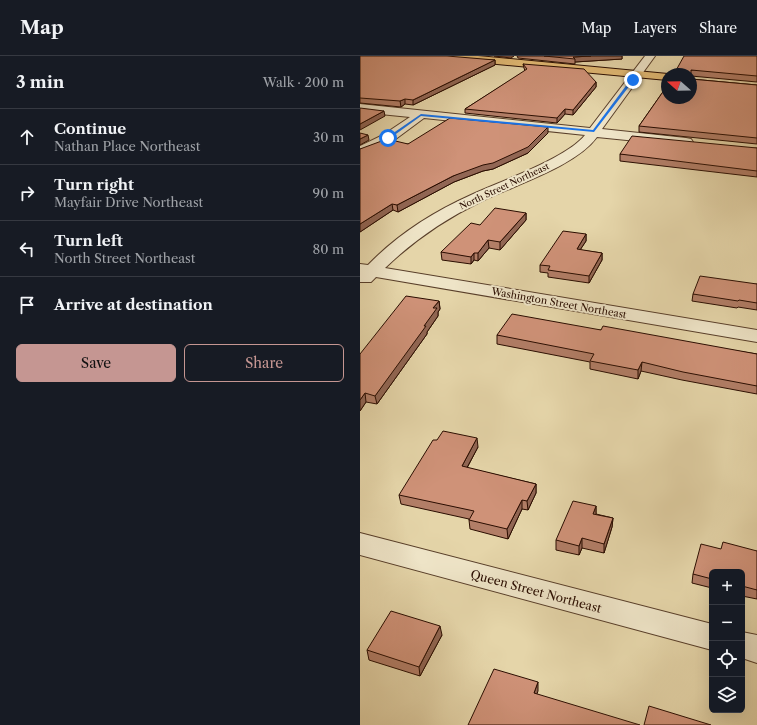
<!DOCTYPE html>
<html lang="en">
<head>
<meta charset="utf-8">
<style>
	:root { --surface:#171b24; --page:#242831; --text:#f1f3f6; --muted:#9ea1a6; --line:#363941; --accent:#c59692 }
	body { margin:0; font-family:"Libre Caslon Text",serif; background:var(--page); color:var(--text) }
	.controls { position:absolute; right:12px; bottom:12px; display:grid; overflow:hidden; border-radius:6px; box-shadow:0 4px 16px #0002 }
	.controls button { width:36px; height:36px; display:grid; place-items:center; padding:0; border:0; border-bottom:1px solid var(--line); background:var(--surface); color:var(--text); font:20px sans-serif }
	.compass { position:absolute; left:301px; top:12px; width:36px; height:36px; border-radius:50%; background:var(--surface); box-shadow:0 4px 16px #0002; rotate:290deg }
	.stop { position:absolute; width:12px; height:12px; margin:-9px; border:3px solid #1a73e8; border-radius:50%; background:#fff }
	.stop.end { background:#1a73e8; border-color:#fff; box-shadow:0 1px 4px #0008 }
	.list { margin:0; padding:0; list-style:none }
	h2 { display:flex; justify-content:space-between; align-items:center; height:52px; margin:0; padding:0 16px; font-size:17px }
	h2 small { font-size:13px; font-weight:400; color:var(--muted) }
	.list li { display:grid; grid-template-columns:26px 1fr auto; gap:12px; align-items:center; box-sizing:border-box; height:56px; padding:0 16px; border-top:1px solid var(--line) }
	.list b { display:block; font-size:15px; white-space:nowrap }
	.list p { margin:0; font-size:13px; white-space:nowrap; color:var(--muted) }
	.list em { font-size:13px; font-style:normal; color:var(--muted) }
	.actions { display:flex; gap:8px; padding:12px 16px }
	.actions a { flex:1; padding:9px 0; border:1px solid var(--accent); border-radius:6px; text-align:center; font-size:14px; color:var(--accent) }
	.actions .main { background:var(--accent); color:#111 }
	.icon { flex:none; width:22px; height:22px; fill:none; stroke:currentColor; stroke-width:2; stroke-linecap:round; stroke-linejoin:round }
	.map { position:relative; flex:none; width:397px; height:669px; overflow:hidden }
	header { display:flex; align-items:center; gap:24px; box-sizing:border-box; height:56px; padding:0 20px; background:var(--surface); border-bottom:1px solid var(--line) }
	header strong { font-size:19px }
	nav { display:flex; gap:22px; margin-inline-start:auto; font-size:14px }
	main { display:flex }
	aside { flex:1; background:var(--surface) }
	.map>svg:first-child { display:block }
</style>
</head>
<body>
<header>
<strong>Map</strong>
<nav><a>Map</a><a>Layers</a><a>Share</a></nav>
</header>
<main>
<aside>
<h2>3 min<small>Walk · 200 m</small></h2>
<ul class="list">
<li><svg class="icon" aria-label="ahead" viewBox="0 0 24 24"><path d="M12 20V5M6 11l6-6 6 6"/></svg><div><b>Continue</b><p>Nathan Place Northeast</p></div><em>30 m</em></li>
<li><svg class="icon" aria-label="right" viewBox="0 0 24 24"><path d="M7 20v-9h11M14 6l5 5-5 5"/></svg><div><b>Turn right</b><p>Mayfair Drive Northeast</p></div><em>90 m</em></li>
<li><svg class="icon" aria-label="left" viewBox="0 0 24 24"><path d="M17 20v-9H6M10 6l-5 5 5 5"/></svg><div><b>Turn left</b><p>North Street Northeast</p></div><em>80 m</em></li>
<li><svg class="icon" aria-label="arrive" viewBox="0 0 24 24"><path d="M6 21V4h12l-3 4 3 4H6"/></svg><div><b>Arrive at destination</b></div></li>
</ul>
<div class="actions"><a class="main">Save</a><a>Share</a></div>
</aside>
<div class="map">
<svg width="397" height="669" viewBox="0 0 397 669">
	<rect width="100%" height="100%" fill="#e5d5a9"/>
	<filter id="stains"><feTurbulence type="fractalNoise" baseFrequency=".005" numOctaves="4"/><feColorMatrix values="0 0 0 0 .2 0 0 0 0 .09 0 0 0 0 .02 0 0 0 .5 -.17"/></filter>
	<radialGradient id="worn" r=".72"><stop offset=".6" stop-color="#630" stop-opacity="0"/><stop offset="1" stop-color="#630" stop-opacity=".3"/></radialGradient>
	<g fill="none" stroke-linecap="round" stroke-linejoin="round">
		<!-- minor casing -->
		<g stroke="#593f2a" stroke-width="2">
			<path id="minor" d="M285,0H295L242,73L326,82L331,83L333,86L331,89L326,90L237,81C215,111 154,129 120,146C85,163 53,185 25,212L397,274V286L16,221L11,226H0V208L8,209C37,179 73,156 111,139C139,126 207,102 225,79L64,62L33,85L0,99V90L23,79L50,61L0,56V48L230,72Z
				M0,477L352,568V594L0,499Z
				M382,576L397,579V607L382,602Z"/>
		</g>
		<!-- major casing -->
		<g stroke="#2a0d00" stroke-width="2">
			<path id="major" d="M80,0H118L308,18L307,24L85,3Z"/>
		</g>
		<!-- minor -->
		<use href="#minor" fill="#eee4c7" fill-rule="evenodd"/>
		<!-- major -->
		<use href="#major" fill="#e2ba74" fill-rule="evenodd"/>
	</g>
	<!-- wall -->
	<path fill="#b27e67" stroke="#2a0d00" d="M0,0L135,4V9L53,49L45,48L41,51L0,47Z
		M134,0H154L151,2Z
		M157,0H262V3L215,6V8L158,2Z
		M397,0V26L331,20V23L397,29V88L279,76V70L307,30L314,18Z
		M163,8L236,26V31L213,59L205,58L197,67L105,57V53L165,15L164,12Z
		M188,77L168,97L133,113L123,115L94,126L38,156L33,154L0,176V93L48,88Z
		M397,92V121L260,105V98Z
		M166,157V164L140,194L129,192L118,205L114,204L111,208L82,204L81,196Z
		M226,178V185L220,194L242,197V204L229,227L188,221V217L180,216V209Z
		M397,228V254L378,251L377,252L332,245L333,238Z
		M79,245L80,253L78,256V260L67,276V278L17,348L6,346L0,355V298Z
		M241,274L397,298V338L322,324L281,315L278,323L230,313V306L137,288V279Z
		M118,391L107,412L176,428V437L168,454L162,453L148,483L110,473L109,464V463L41,448L39,439Z
		M236,450V458L253,462L252,471L244,497L222,492L219,499L196,494V484Z
		M397,495V543L382,540V516H352V532L332,527L333,518Z
		M82,579L60,620L9,604L7,594Z"/>
	<!-- shaded-wall -->
	<path fill="#916654" stroke="#2a0d00" d="M231,0H262V3L215,6V3L213,1Z
		M135,4V9L53,49V44Z
		M236,26V31L213,59V54Z
		M45,43V48L41,51L40,45Z
		M205,53V58L197,67V62Z
		M24,55L25,60L0,74V68Z
		M188,71V77L168,97L133,113L123,115L94,126L38,156L37,149Z
		M8,79L9,84L0,89V83Z
		M32,148L33,154L0,176V168Z
		M166,157V164L140,194V186Z
		M226,178V185L216,200L217,193Z
		M128,184L129,192L118,205V197Z
		M114,197V204L111,208V201Z
		M242,197V204L229,227V220Z
		M79,245L80,253L78,256V260L67,276V278L17,348L15,340L64,270L73,252Z
		M282,306L281,315L278,323V314Z
		M5,337L6,346L0,355V344Z
		M117,382L118,391L103,419L102,410Z
		M176,428V437L168,454L167,445Z
		M162,444V453L148,483L147,473Z
		M236,450V460L233,458Z
		M253,462L252,471L244,497V488Z
		M222,482V492L219,499V490Z
		M80,570L82,579L60,620L59,611Z
		M178,626V635L174,646V637Z"/>
	<!-- building -->
	<path fill="#cf9278" stroke="#2a0d00" d="M0,0H87L135,4L53,44L45,43L40,45L0,42Z
		M184,0H231L213,1L215,3Z
		M324,0H397V20L331,14V18H314Z
		M163,8L224,13L236,26L213,54L205,53L197,62L105,53L167,13Z
		M331,19V23L397,29V82L279,70L307,30V42H331Z
		M0,52L24,55L0,68Z
		M90,62L188,71L168,91L133,107L123,109L93,120L37,149L32,148L0,168V93L27,83L48,88Z
		M0,77L8,79L0,83Z
		M272,80L397,92V115L260,98Z
		M135,152L166,157L140,186L128,184L118,197H114L111,201L81,196L111,167L120,169Z
		M203,175L226,178L217,193L242,197L229,220L188,214L190,210L180,209Z
		M340,220L397,228V247L379,244L378,245L333,238Z
		M46,240L79,245L73,252H77L64,270H66L15,340L5,337L0,344V298Z
		M152,258L241,274L243,270L397,298V330L323,316L282,306L278,314L230,305L234,298L137,279Z
		M83,375L117,382L102,410L176,428L167,445L162,444L147,473L109,464L114,455L39,439L73,384H77Z
		M213,445L236,450L233,458L253,462L244,488L222,482L219,490L196,484Z
		M363,486L397,495V534L382,530V516H352V523L333,518L341,488L361,493Z
		M31,555L80,570L59,611L7,594Z
		M134,613L178,626L174,637L280,669H108Z
		M289,650L351,669H284Z"/>
	<!-- route -->
	<path fill="#1a73e8" d="M271,23L274,24L234,76L61,60L29,83L26,82L61,58L233,74Z"/>
	<g text-anchor="middle" dominant-baseline="central" stroke-width="4" stroke-linejoin="round" paint-order="stroke">
		<!-- far-street labels -->
		<g font-size="9" fill="#2a0d00" stroke="#eee4c7">
			<text transform="translate(144 130) rotate(-25)">North Street Northeast</text>
		</g>
		<!-- street labels -->
		<g font-size="10" fill="#2a0d00" stroke="#eee4c7">
			<text transform="translate(199 247) rotate(10)">Washington Street Northeast</text>
		</g>
		<!-- near-street labels -->
		<g font-size="12" fill="#2a0d00" stroke="#eee4c7">
			<text transform="translate(176 535) rotate(15)">Queen Street Northeast</text>
		</g>
	</g>
	<rect width="100%" height="100%" filter="url(#stains)"/>
	<rect width="100%" height="100%" fill="url(#worn)"/>
</svg>
<div class="controls">
<button>+</button>
<button>−</button>
<button><svg class="icon" aria-label="locate" viewBox="0 0 24 24"><circle cx="12" cy="12" r="6"/><path d="M12 2v4M12 18v4M2 12h4M18 12h4"/></svg></button>
<button><svg class="icon" aria-label="layers" viewBox="0 0 24 24"><path d="M12 4l9 5-9 5-9-5zM3 14l9 5 9-5"/></svg></button>
</div>
<svg class="compass" viewBox="-18 -18 36 36"><path d="M0-13l5 13h-10z" fill="#e53935"/><path d="M0 13l5-13h-10z" fill="#9ea1a6"/></svg>
<div class="stop" style="left:28px;top:82px"></div>
<div class="stop end" style="left:273px;top:24px"></div>
</div>
</main>
</body>
</html>
